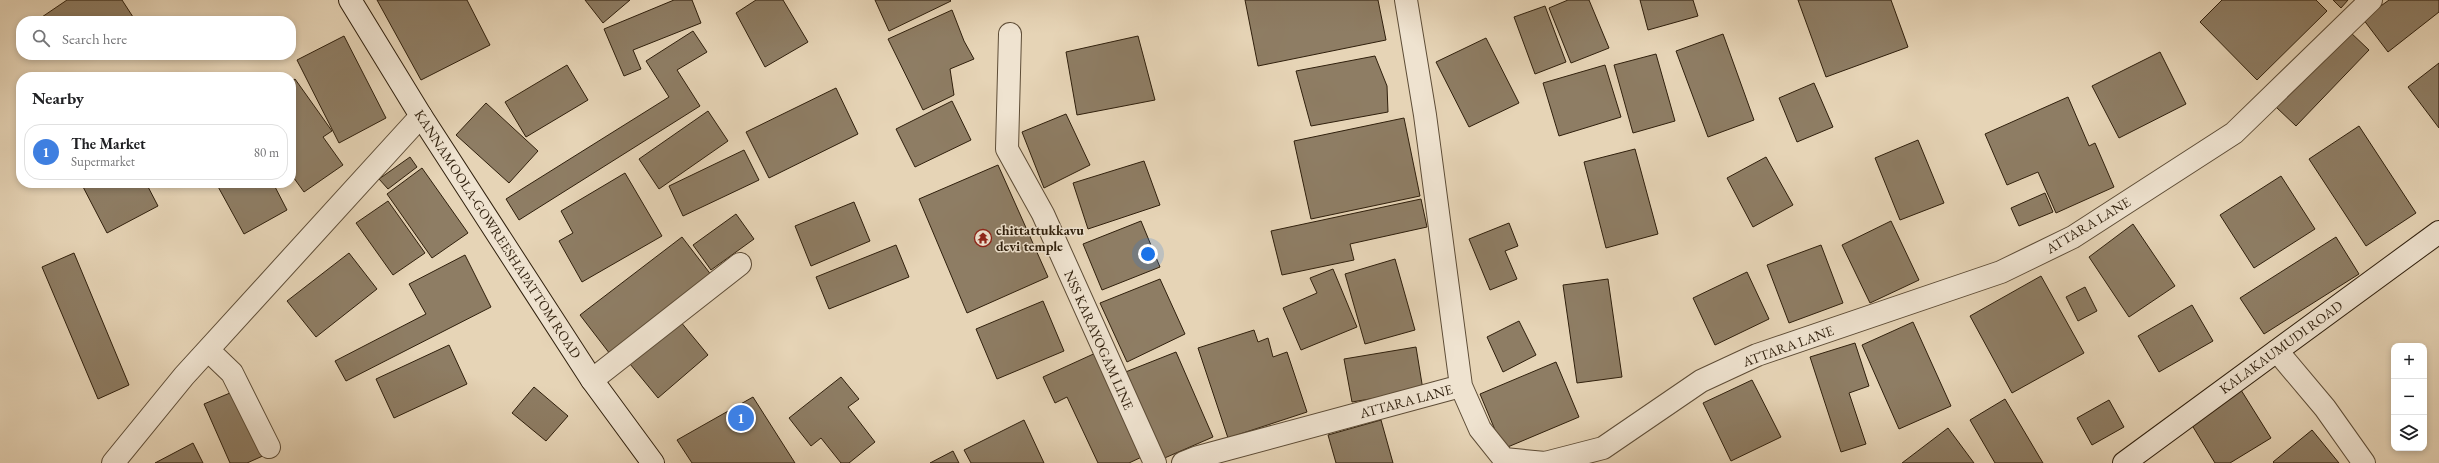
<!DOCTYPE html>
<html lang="en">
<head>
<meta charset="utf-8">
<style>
	:root { --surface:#fff; --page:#f2f2f2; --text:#202124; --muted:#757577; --line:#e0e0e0; --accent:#8f2418 }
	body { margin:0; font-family:"EB Garamond",serif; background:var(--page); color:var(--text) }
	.controls { position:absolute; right:12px; bottom:12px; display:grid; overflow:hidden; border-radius:8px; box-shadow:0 2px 6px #0003 }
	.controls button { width:36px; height:36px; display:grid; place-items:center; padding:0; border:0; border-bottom:1px solid var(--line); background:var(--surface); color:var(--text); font:20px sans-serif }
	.you { position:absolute; left:1148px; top:254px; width:14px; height:14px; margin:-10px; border:3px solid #fff; border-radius:50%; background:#1a73e8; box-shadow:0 0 0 6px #1a73e833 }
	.badge { display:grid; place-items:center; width:26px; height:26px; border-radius:50%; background:var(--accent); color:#fff; font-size:13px; font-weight:700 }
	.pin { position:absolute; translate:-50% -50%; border:2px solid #fff; box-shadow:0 1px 4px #0006 }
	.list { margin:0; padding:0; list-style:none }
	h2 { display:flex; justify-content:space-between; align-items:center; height:52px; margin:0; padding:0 16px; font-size:17px }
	h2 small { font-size:13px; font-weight:400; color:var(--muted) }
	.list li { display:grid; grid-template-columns:26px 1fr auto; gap:12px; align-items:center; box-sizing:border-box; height:56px; margin:0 8px 8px; padding:0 8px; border:1px solid var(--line); border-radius:16px }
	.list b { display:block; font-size:15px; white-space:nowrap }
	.list p { margin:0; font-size:13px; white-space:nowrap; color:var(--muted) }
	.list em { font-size:13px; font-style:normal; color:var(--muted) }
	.icon { flex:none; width:22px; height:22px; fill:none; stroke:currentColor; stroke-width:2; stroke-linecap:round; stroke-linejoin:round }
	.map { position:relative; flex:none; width:2439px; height:463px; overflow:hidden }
	.search { position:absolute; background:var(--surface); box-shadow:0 2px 6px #0003; left:16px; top:16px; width:280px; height:44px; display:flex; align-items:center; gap:10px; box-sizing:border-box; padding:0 14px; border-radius:16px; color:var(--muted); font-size:15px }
	.panel { position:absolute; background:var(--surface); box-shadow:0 2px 6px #0003; left:16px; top:72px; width:280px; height:116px; border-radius:16px }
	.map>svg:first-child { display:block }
</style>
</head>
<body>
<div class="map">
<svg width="2439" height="463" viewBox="0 0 2439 463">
	<rect width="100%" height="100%" fill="#e6d4b6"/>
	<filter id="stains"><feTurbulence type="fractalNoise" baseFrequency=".005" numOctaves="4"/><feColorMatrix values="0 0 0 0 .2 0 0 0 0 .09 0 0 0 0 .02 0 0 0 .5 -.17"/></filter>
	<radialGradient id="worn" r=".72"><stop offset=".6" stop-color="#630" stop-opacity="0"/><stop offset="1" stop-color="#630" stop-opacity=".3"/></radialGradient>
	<!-- building -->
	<path fill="#8e7d64" stroke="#2f1f0c" d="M67,0H122L135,20L40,21L39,19Z
		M377,0H467L490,45L421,80Z
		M585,0H630L603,23Z
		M674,0H692L701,23L633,50L641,69L624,76L604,29Z
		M756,0H783L808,42L765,67L736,13Z
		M875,0H950L951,1L889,31Z
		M1245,0H1378L1386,40L1258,66Z
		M1568,0H1589L1609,48L1571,63L1549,8Z
		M1640,0H1693L1698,16L1648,30Z
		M1798,0H1891L1908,47L1826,77Z
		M2222,0H2316L2327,11L2257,80L2200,22Z
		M2333,0H2348L2341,8Z
		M2389,0H2439V12L2388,52L2363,19Z
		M1545,6L1566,62L1535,74L1514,17Z
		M952,10L964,41L974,59L950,69L954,95L923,110L888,39Z
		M693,31L707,52L677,70L700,106L519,220L506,199L669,97L646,61Z
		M2349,31L2369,50L2296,126L2276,107Z
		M1723,34L1754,120L1708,137L1676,51Z
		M344,36L386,118L339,143L297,60Z
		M1138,36L1155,100L1077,115L1066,52Z
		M1486,38L1519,103L1469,127L1436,62Z
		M2160,52L2186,104L2119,138L2092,86Z
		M1656,54L1675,121L1633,133L1614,65Z
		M1375,56L1387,86L1388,112L1311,126L1296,71Z
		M2439,63V128L2408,87Z
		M567,65L588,100L526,137L505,102Z
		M1605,65L1621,117L1559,136L1543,83Z
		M295,79L332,131L323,137L343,165L304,192L291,174V82Z
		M1814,83L1833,127L1797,142L1779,98Z
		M836,88L858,134L769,178L746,132Z
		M2068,97L2089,146L2095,143L2114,187L2056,213L2038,172L2007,185L1985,134Z
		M952,101L971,140L915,167L896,129Z
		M486,103L538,151L509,183L456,135Z
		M708,111L728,141L659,189L639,159Z
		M1066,114L1090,165L1044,188L1022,132Z
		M1404,118L1420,196L1311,219L1294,141Z
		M2359,126L2416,213L2366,246L2309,159Z
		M1918,140L1944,203L1900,220L1875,158Z
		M1635,149L1658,234L1606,248L1584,162Z
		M744,150L759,180L683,216L669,186Z
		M410,157L417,167L388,189L379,179Z
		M1766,157L1793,205L1753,227L1727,178Z
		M1144,161L1160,205L1088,229L1073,183Z
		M998,165L1048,277L967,313L919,199Z
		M422,168L468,233L432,258L387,194Z
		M625,173L662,236L582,282L559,241L573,233L561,211Z
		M2281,176L2315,229L2254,268L2220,215Z
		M81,183H146L158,206L107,233Z
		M216,183H273L287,210L244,234Z
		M2045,193L2053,212L2019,226L2011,208Z
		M1421,199L1427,227L1350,244L1354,260L1282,275L1271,231Z
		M388,201L425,253L393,275L356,223Z
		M854,202L870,241L811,266L795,226Z
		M736,214L754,239L711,270L693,245Z
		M1141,221L1160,267L1102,290L1083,244Z
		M1891,221L1919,280L1870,303L1842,245Z
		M1509,223L1518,246L1505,251L1517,279L1490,290L1469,239Z
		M2133,224L2175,286L2129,317L2089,257Z
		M682,237L712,276L610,354L580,315Z
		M2336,237L2359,274L2264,334L2240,298Z
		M896,245L909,277L829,309L816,277Z
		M1821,245L1843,303L1789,323L1767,265Z
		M74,253L129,385L98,399L42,267Z
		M349,253L377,289L316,337L287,301Z
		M465,255L491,307L346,381L335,361L426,314L409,284Z
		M1395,259L1415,330L1365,344L1345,274Z
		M1333,269L1357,327L1301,350L1283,308L1317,293L1310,278Z
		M1747,272L1769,319L1715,345L1693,298Z
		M2041,276L2084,353L2012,393L1970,316Z
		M1160,279L1185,334L1127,362L1100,303Z
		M1608,279L1622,377L1577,383L1563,285Z
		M2085,287L2097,311L2078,321L2066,297Z
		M1043,301L1064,351L997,379L976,329Z
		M2192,305L2213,341L2159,372L2138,336Z
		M680,321L708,355L658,398L630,364Z
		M1519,321L1536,355L1503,372L1487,337Z
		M1913,322L1951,406L1899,429L1862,345Z
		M1254,330L1258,342L1268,338L1273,357L1287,352L1307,412L1228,438L1198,348Z
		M1855,343L1869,386L1849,393L1866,444L1841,452L1810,357Z
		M449,345L467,384L394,418L376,379Z
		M1416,347L1423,390L1352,402L1344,359Z
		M1100,351L1148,454L1129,463H1098L1067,397L1055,403L1043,377Z
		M1176,352L1213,437L1160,460L1123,373Z
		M1556,362L1579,417L1503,449L1480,394Z
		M841,377L859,399L848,407L875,442L849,463H841L821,438L811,446L789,418Z
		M1752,380L1781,437L1731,461L1703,403Z
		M534,387L568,416L546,441L512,413Z
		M237,390L265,455L247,463H230L204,404Z
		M2241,390L2271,438L2230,463H2215L2190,422Z
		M753,397L795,463H692L677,440Z
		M2005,399L2043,463H1995L1970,420Z
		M2109,400L2124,427L2092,445L2077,418Z
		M1024,420L1044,463H971L964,450Z
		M1381,420L1393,463H1336L1328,435Z
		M1948,428L1974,463H1902Z
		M2312,430L2339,463H2274L2273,462Z
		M193,443L203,463H155Z
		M953,451L959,463H930Z"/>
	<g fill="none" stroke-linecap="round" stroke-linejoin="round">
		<!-- lane casing -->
		<g stroke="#5d4c36" stroke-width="24">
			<path id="lane" d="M592,380L740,264"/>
		</g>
		<!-- street casing -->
		<g stroke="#5d4c36" stroke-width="24">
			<path id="street" d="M1406,0L1425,115L1461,386
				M1010,34L1007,149L1043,214L1155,463
				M208,350L232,373L269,447
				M2277,351L2325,408L2364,463
				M113,463L184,376L421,116
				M1183,463L1198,457L1461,386L1480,429L1504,459L1545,463L1603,448L1701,381L1757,355L2001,272L2073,237L2234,133L2371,0"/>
		</g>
		<!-- secondary casing -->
		<g stroke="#2f1f0c" stroke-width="24">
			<path id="secondary" d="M350,0L421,116L592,380L653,463
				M2124,463L2439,232"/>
		</g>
		<!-- lane -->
		<use href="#lane" stroke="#efe3d0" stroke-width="22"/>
		<!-- street -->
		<use href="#street" stroke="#efe3d0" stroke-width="22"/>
		<!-- secondary -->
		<use href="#secondary" stroke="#efe3d0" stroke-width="22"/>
	</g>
	<!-- icons -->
	<defs>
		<g id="temple-ring" transform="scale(0.9)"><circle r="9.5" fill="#efe3d0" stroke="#8f2418" stroke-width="1.5"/><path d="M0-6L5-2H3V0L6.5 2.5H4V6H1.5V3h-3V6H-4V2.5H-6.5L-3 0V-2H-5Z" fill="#8f2418"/></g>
	</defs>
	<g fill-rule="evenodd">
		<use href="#temple-ring" x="983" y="238"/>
	</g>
	<g text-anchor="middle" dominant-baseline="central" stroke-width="3" stroke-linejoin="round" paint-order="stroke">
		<!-- street labels -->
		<g font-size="14" fill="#2f1f0c" stroke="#efe3d0">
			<text transform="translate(2088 225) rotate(-31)">ATTARA LANE</text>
			<text transform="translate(498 234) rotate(57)">KANNAMOOLA-GOWREESHAPATTOM ROAD</text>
			<text transform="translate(1099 340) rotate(66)">NSS KARAYOGAM LINE</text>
			<text transform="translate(1788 346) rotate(-20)">ATTARA LANE</text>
			<text transform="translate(2281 347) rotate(-36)">KALAKAUMUDI ROAD</text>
			<text transform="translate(1406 401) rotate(-15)">ATTARA LANE</text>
		</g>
		<!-- poi labels -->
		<g font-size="14" font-weight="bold" fill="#2f1f0c" stroke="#efe3d0" text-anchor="start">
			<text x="996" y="230">chittattukkavu<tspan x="996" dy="16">devi temple</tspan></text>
		</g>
	</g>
	<rect width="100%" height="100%" filter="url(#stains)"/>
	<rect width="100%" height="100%" fill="url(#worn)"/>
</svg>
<div class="controls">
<button>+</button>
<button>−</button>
<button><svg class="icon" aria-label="layers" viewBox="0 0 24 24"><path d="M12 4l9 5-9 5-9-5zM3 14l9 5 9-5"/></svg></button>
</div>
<div class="you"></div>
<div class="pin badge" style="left:741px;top:418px;background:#3f7fe0">1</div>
<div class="search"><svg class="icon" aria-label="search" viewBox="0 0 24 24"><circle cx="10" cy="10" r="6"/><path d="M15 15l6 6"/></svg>Search here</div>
<section class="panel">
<h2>Nearby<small></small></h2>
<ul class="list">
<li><span class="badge" style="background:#3f7fe0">1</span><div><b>The Market</b><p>Supermarket</p></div><em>80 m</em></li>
</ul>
</section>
</div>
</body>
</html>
